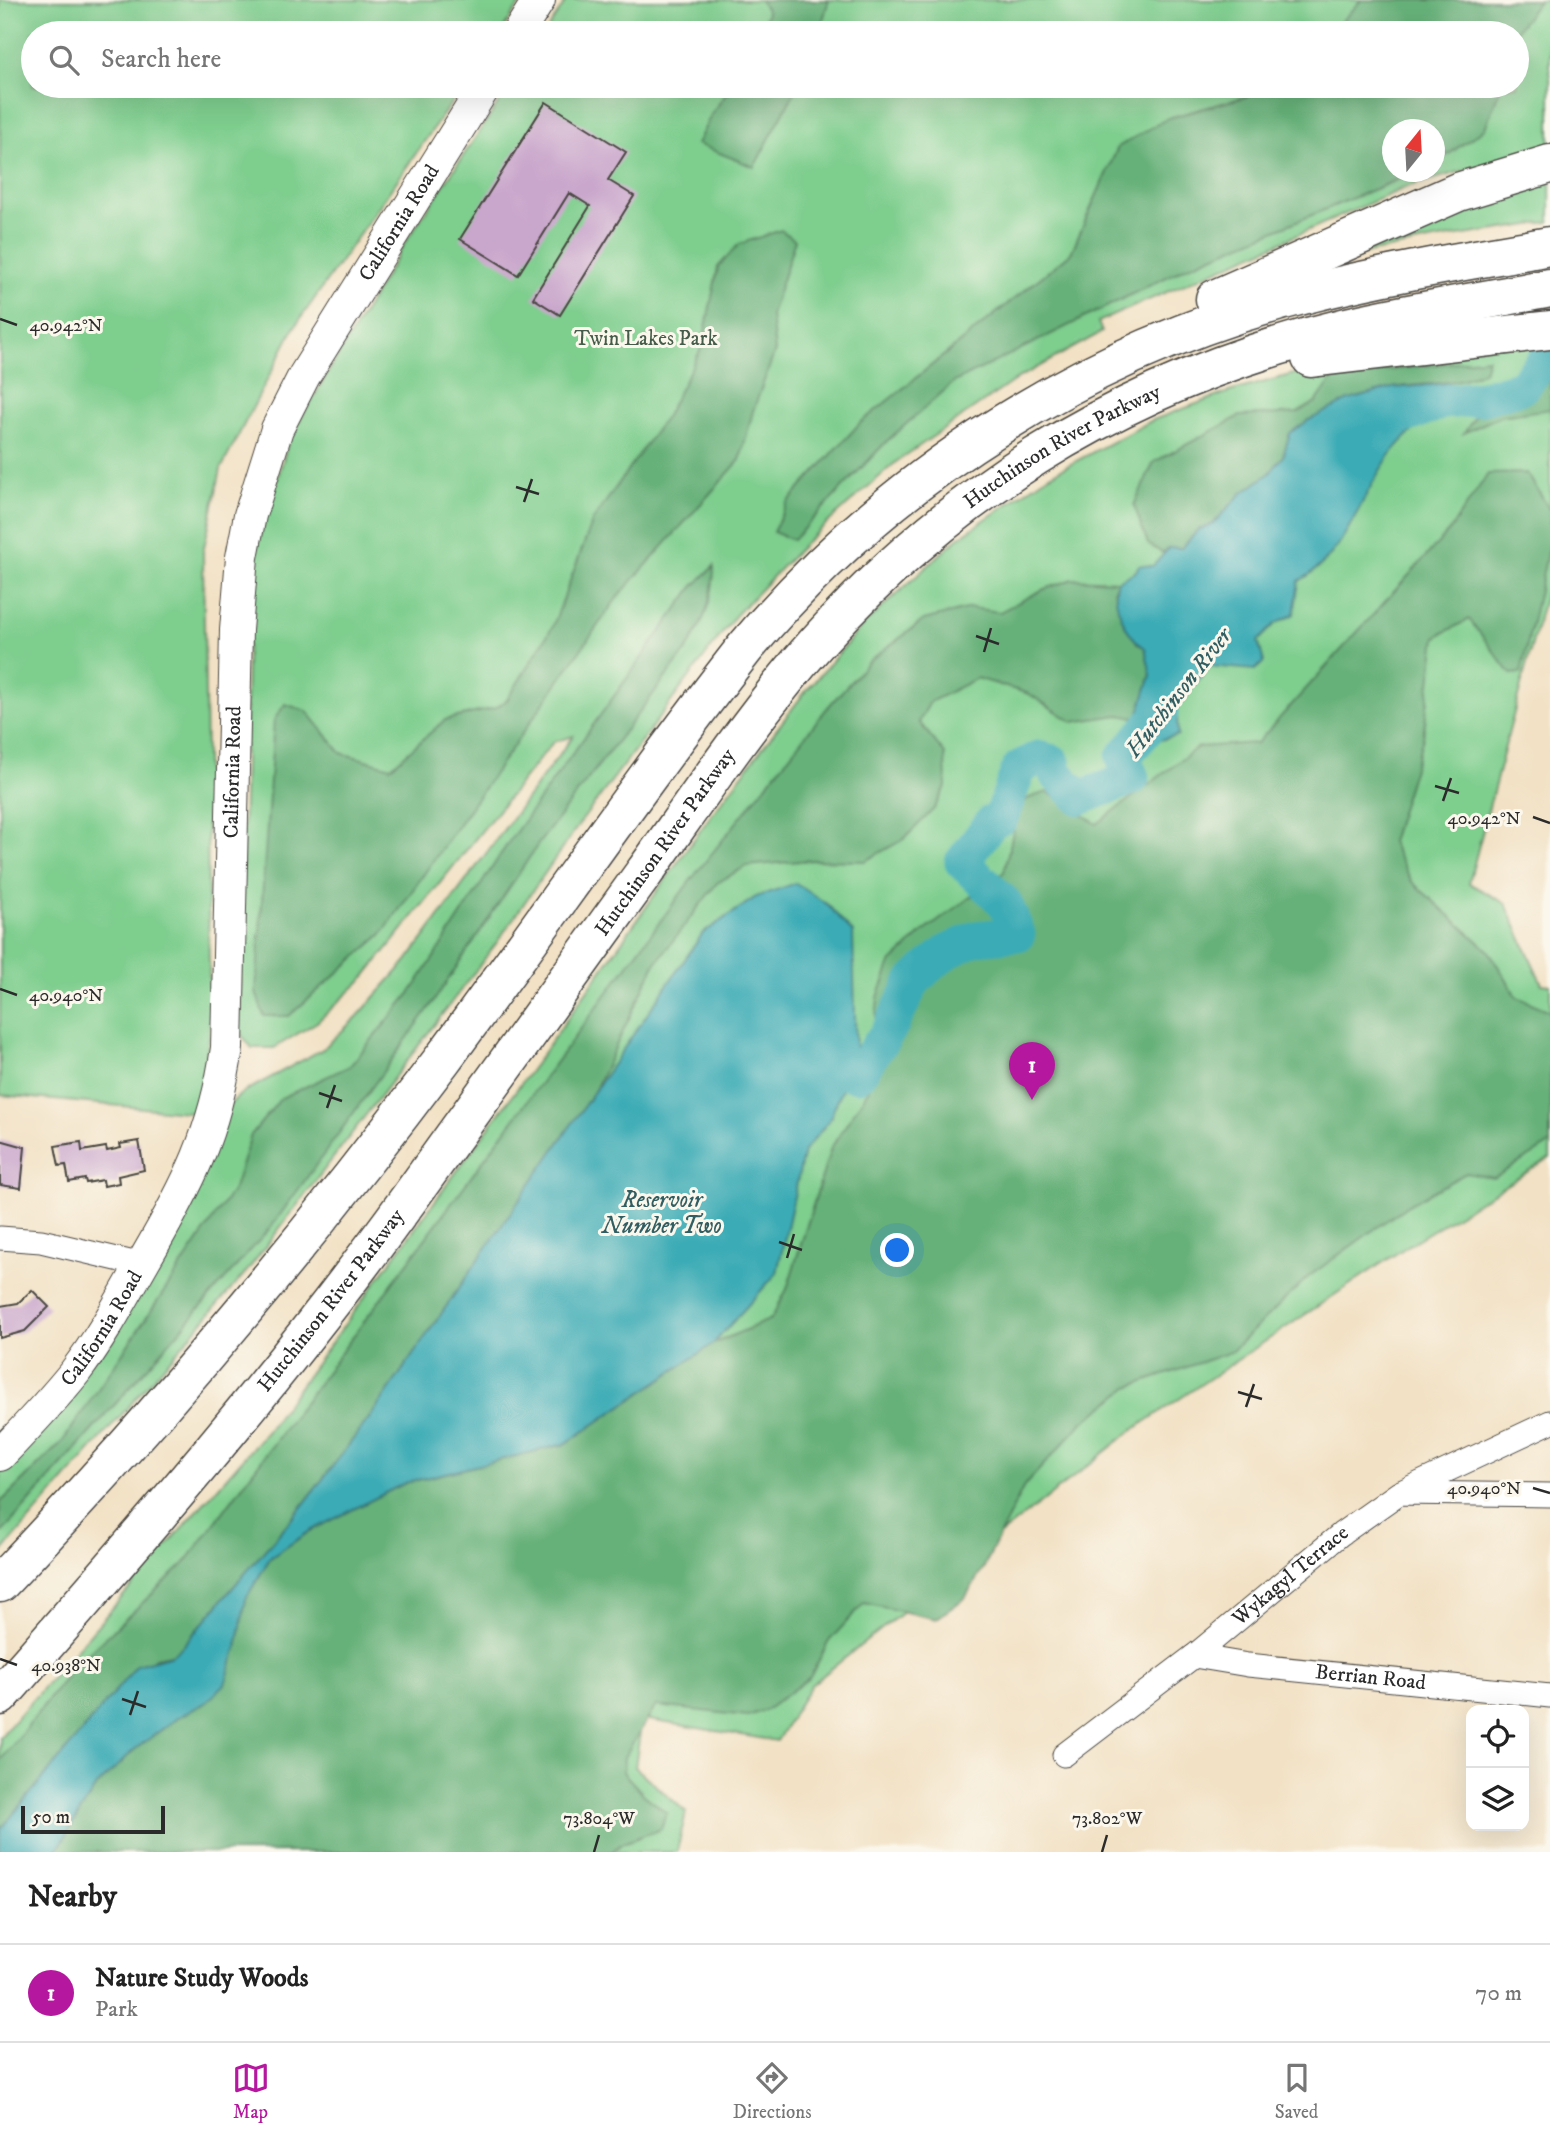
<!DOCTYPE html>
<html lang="en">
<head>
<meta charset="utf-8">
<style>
	:root { --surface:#fff; --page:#f6f6f6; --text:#222; --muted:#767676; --line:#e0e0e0; --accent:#b5179e }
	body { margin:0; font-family:"IM FELL DW Pica",serif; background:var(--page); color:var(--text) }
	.controls { position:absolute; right:21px; bottom:21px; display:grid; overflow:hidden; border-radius:14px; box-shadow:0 7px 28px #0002 }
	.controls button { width:63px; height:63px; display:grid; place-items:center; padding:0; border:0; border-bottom:2px solid var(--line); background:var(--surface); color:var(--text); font:35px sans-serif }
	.compass { position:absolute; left:1382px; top:119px; width:63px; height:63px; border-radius:50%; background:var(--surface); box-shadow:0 7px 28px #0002; rotate:18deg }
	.scale { position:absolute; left:21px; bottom:18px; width:144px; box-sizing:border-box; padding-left:7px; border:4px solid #2b2b2b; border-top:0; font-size:19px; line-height:24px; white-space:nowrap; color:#2b2b2b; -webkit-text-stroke:5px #fbf7ec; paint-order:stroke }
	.you { position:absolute; left:898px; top:1251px; width:24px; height:24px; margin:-18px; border:5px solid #fff; border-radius:50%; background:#1a73e8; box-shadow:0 0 0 10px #1a73e833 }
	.badge { display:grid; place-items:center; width:46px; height:46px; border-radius:50%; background:var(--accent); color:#fff; font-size:23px; font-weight:700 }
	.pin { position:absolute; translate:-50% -58px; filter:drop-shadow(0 2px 4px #0008) }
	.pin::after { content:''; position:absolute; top:37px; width:24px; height:21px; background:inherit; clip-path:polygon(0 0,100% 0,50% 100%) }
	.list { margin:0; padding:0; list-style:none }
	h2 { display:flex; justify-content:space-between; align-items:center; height:91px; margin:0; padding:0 28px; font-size:30px }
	h2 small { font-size:23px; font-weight:400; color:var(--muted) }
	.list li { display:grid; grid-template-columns:46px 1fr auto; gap:21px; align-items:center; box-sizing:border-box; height:98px; padding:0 28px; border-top:2px solid var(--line) }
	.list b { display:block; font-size:26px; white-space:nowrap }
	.list p { margin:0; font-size:23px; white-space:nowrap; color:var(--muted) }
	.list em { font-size:23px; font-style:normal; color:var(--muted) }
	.icon { flex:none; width:38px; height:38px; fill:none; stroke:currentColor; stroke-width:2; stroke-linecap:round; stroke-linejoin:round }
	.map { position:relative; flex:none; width:1550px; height:1852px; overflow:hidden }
	.search { position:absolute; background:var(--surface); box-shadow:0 7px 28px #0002; left:21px; right:21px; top:21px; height:77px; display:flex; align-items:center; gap:18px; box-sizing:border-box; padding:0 24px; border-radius:38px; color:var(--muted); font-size:26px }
	.sheet { height:189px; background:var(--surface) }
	nav { display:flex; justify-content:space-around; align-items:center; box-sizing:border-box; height:98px; border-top:2px solid var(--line); background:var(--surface); font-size:19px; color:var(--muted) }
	nav a { display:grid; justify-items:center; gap:4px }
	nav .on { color:var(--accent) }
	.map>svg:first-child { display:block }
</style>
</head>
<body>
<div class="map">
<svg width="1550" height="1852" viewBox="0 0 1550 1852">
	<rect width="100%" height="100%" fill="#fbf7ec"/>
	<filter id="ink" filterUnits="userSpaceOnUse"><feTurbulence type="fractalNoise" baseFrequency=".0143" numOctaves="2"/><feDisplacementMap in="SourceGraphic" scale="14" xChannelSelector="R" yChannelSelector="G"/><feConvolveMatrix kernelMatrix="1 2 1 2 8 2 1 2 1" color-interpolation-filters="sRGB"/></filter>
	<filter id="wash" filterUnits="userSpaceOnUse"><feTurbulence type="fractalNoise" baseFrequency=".00686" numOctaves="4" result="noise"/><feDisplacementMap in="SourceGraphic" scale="28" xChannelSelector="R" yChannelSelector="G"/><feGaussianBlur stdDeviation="1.57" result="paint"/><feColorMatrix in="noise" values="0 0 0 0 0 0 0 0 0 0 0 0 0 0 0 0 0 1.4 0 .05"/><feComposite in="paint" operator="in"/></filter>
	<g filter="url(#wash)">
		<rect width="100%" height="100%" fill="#f2e1c4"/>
		<!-- green -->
		<path fill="#7ece8e" stroke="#547c5c" stroke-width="2" fill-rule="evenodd" d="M0,0H523L500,33H33V86H463L294,328L221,469L203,552L210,1032L197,1113L0,1095Z
			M567,0H1550V152L1505,159L1409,186L1098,322L1102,332L1018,378L896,462L807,541L736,615L577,827L495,945L247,1271L0,1554V1466L229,1105L242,1093L323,1049L358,1016L406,962L573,736L553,742L363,979L317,1022L274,1048H252L239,1032L248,611L256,549L290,437L406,241L510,86H1517V33H545ZM1392,130H1434V172H1392Z
			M1550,173V222L1451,237L1345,257Z
			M1550,338V576L1469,883L1506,904L1542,984L1550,985V1158L1412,1243L1130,1432L811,1685L777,1741L642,1719L635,1767L686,1812L677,1852H0V1737L266,1432L536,1063L709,818L802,696L863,625L957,539L1048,476L1153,420L1229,392L1319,367Z"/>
		<!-- forest -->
		<path fill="#66b179" stroke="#486e52" stroke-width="2" d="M760,0H829L819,33H761L767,12Z
			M1361,0H1540L1514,33H1331Z
			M732,86H798L754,167L697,144L712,113Z
			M1275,86H1501L1485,128L1435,164L1434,130H1392V172H1416L1191,265L954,382L887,441L793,540L773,532L788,502L860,423L1071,253L1118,147L1168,118L1270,90Z
			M781,230L795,240L771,315L775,351L753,411L740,460L617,598L382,934L289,1016H264L256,992L274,720L285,704L307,711L341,753L391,767L445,720L495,708L507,700L553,626L593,520L666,416L702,347L718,267L739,244Z
			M1488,358L1484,371C1454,387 1421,382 1389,389C1352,397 1322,414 1290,433L1283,456L1270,473L1241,494L1213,524L1198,530L1182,548H1169L1163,553L1148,544L1134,505L1154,462L1240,416L1297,413L1316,402L1334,377Z
			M1550,363V409L1500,416L1464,433L1479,411L1505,405L1529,389Z
			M1527,473L1550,510V540L1521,673L1511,674L1469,619L1436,637L1423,738L1391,842L1412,882L1488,950L1517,997L1550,1011V1144L1494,1178L1466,1173L1408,1205L1308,1277L1231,1352L1129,1387L1083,1422L1024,1486L983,1569L965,1598L936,1619L864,1603L829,1641L810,1677L766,1710L748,1716L656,1706L624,1757L623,1772L643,1794L667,1813L661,1829L623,1843L611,1852H56L94,1789L134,1750L180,1716L207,1702L237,1647L246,1598L270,1558L310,1531L405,1483L565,1444L713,1344L771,1319L787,1289L831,1148L869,1089L878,997L891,963L922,933L1004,872L1019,806L1029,798L1047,792L1097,824L1198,747L1257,743L1449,531L1488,474Z
			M714,566C714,598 703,624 686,651L539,843L432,1004L272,1226L0,1535V1503L63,1441L234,1188L251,1135L281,1098L350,1066L412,991L510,840L693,587Z
			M1073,579L1118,581L1114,591L1137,643L1145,648L1151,674L1138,718L1118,715L1073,722L1029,694L977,678L930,702L919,722L945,754L946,787L934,809L904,839L865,861L810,860L747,866L717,883L655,964L592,1096L373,1413L300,1509L184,1645L172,1655L155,1658L0,1830V1761L73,1668L186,1562L690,881L828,707L868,662L924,620L970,608L1000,612L1042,590Z"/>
		<!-- water -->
		<path fill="#3aabb5" stroke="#326b70" stroke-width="2" d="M1444,384L1460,386C1438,410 1412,428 1392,453C1359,495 1348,555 1299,581L1294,614L1275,624L1258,641L1264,662L1255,670L1209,666L1191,690L1176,695L1178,735L1132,748L1130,741L1151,675L1145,648C1127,637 1110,602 1118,581L1136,571L1139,565L1153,566L1169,548H1182L1198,530L1213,524L1241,494L1270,473L1283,456L1290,433L1309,420L1346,401L1391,388Z
			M796,883L828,905L853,933L856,1055L829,1121L804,1151L777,1273L713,1344L565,1444L405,1483L310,1531L270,1558L246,1598L237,1647L225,1684L207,1702L180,1716L134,1750L94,1789L56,1852H0V1830L137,1665L172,1655L184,1645L300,1509L373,1413L703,933L756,897Z"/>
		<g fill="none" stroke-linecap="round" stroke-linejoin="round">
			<!-- river -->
			<path stroke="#3aabb5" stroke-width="35" d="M1402,417L1442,402L1483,398L1522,387L1550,354
				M847,1073L858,1075L889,1030L913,982L926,969L947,952L976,938L1018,934L1005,903L962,862L992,822L1001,818L1019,768L1038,758L1053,762L1056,774L1080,798L1132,778L1123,757L1161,713"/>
		</g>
		<g id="blocks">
			<!-- building -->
			<path fill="#c9a6cc" d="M546,102L626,152L608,180L634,196L560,315L533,298L590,206L569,193L518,275L460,239Z
				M0,1140L25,1147L21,1188L0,1185Z
				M139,1141L144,1170L118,1176L119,1183L104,1186L103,1180L86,1183L85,1179L69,1182L66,1165L59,1166L55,1146L81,1142L82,1151L106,1147L107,1151L121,1148L120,1144Z
				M32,1290L49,1307L25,1331L0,1338V1306L18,1303Z"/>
		</g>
	</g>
	<g filter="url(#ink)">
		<use href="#blocks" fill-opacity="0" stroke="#494642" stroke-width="2"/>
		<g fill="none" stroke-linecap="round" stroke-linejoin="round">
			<!-- minor casing -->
			<g stroke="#494642" stroke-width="25">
				<g id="minor">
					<path d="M0,1238L41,1241L142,1265"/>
					<path d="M1401,1492L1550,1422"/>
					<path id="s1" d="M1194,1656L1248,1665L1550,1696"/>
					<path id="s2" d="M1064,1755L1194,1656L1341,1534L1399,1493L1550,1495"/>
				</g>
			</g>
			<!-- secondary casing -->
			<g stroke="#494642" stroke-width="34">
				<g id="secondary">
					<path d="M518,33L539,0"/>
					<path id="s3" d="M0,1455C26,1428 52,1401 75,1372C102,1337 123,1297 145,1259C188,1185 215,1133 227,1048L236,630L242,557L250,515L277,429L304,376L485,86"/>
				</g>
			</g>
			<!-- motorway casing -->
			<g stroke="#494642" stroke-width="41">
				<g id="motorway">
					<path d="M1215,299L1458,192L1550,164"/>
					<path d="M1311,358L1550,330"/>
					<path d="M0,1583C158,1418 305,1242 442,1060C544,923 640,782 745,648C891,473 1089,349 1310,293C1389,273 1470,260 1550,246"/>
					<path id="s4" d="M0,1696C142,1535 282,1374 408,1200C487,1092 565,982 644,873C694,803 743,730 799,663C867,583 948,512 1036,456C1131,397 1238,353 1347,327C1414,311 1482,301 1550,288"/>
				</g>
			</g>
			<!-- minor -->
			<use href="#minor" stroke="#fff" stroke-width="23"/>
			<!-- secondary -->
			<use href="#secondary" stroke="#fff" stroke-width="32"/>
			<!-- motorway -->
			<use href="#motorway" stroke="#fff" stroke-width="38"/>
		</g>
	</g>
	<!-- ticks -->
	<path fill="none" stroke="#2b2b2b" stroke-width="2.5" d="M0,319L17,325M516,487L539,494M524,502L532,479M976,636L999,644M984,652L991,628M1435,786L1459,793M1443,801L1451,778M1533,817L1550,823M0,989L17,995M319,1093L342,1101M327,1108L335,1085M779,1242L802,1250M787,1258L794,1234M1238,1392L1262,1399M1246,1407L1254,1384M1533,1488L1550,1493M0,1659L17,1665M122,1699L146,1707M130,1715L138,1691M594,1852L599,1835M1102,1852L1107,1835"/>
	<g text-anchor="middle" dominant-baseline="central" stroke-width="6" stroke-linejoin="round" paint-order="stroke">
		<!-- street labels -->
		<g font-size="21" fill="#2b2b2b" stroke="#fbf7ec">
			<text stroke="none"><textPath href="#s3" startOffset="1337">California Road</textPath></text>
			<text stroke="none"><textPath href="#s4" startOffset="1650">Hutchinson River Parkway</textPath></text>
			<text stroke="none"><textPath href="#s3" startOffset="749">California Road</textPath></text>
			<text stroke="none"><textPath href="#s4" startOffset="1083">Hutchinson River Parkway</textPath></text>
			<text stroke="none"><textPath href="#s4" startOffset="516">Hutchinson River Parkway</textPath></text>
			<text stroke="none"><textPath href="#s3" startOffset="163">California Road</textPath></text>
			<text stroke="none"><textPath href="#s2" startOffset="289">Wykagyl Terrace</textPath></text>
			<text stroke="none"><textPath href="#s1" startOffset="178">Berrian Road</textPath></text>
		</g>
		<!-- park labels -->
		<g font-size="21" fill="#445c49" stroke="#fbf7ec">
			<text x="646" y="339">Twin Lakes Park</text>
		</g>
		<!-- water labels -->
		<g font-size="23" font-style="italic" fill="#315e62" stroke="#fbf7ec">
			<text transform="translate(1179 693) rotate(-52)">Hutchinson River</text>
			<text x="662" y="1200">Reservoir<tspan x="662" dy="26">Number Two</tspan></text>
		</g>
	</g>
	<g font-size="18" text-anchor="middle" fill="#2b2b2b" stroke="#fbf7ec" stroke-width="6" stroke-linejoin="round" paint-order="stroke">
		<text x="66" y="331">40.942°N</text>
		<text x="1484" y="824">40.942°N</text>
		<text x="66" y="1001">40.940°N</text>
		<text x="1484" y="1494">40.940°N</text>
		<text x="66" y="1671">40.938°N</text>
		<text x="599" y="1824">73.804°W</text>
		<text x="1107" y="1824">73.802°W</text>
	</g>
</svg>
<div class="controls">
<button><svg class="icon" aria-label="locate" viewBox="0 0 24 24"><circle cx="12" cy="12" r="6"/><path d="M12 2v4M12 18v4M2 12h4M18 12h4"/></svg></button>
<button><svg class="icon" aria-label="layers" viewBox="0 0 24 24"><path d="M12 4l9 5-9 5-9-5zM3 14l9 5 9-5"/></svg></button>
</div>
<svg class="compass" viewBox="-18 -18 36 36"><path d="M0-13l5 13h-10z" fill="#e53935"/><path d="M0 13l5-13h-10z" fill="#767676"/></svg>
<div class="scale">50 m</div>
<div class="you"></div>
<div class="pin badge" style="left:1032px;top:1100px">1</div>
<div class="search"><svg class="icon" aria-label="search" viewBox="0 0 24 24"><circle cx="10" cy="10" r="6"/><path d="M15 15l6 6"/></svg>Search here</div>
</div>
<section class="sheet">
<h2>Nearby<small></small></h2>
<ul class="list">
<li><span class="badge">1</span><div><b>Nature Study Woods</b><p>Park</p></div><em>70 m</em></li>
</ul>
</section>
<nav>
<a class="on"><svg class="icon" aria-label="map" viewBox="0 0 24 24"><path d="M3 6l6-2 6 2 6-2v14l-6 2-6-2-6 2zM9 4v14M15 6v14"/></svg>Map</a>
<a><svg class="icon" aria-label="directions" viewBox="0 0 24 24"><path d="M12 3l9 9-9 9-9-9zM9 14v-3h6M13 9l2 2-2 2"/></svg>Directions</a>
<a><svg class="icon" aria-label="saved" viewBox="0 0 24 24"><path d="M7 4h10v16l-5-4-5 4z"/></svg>Saved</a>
</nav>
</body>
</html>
